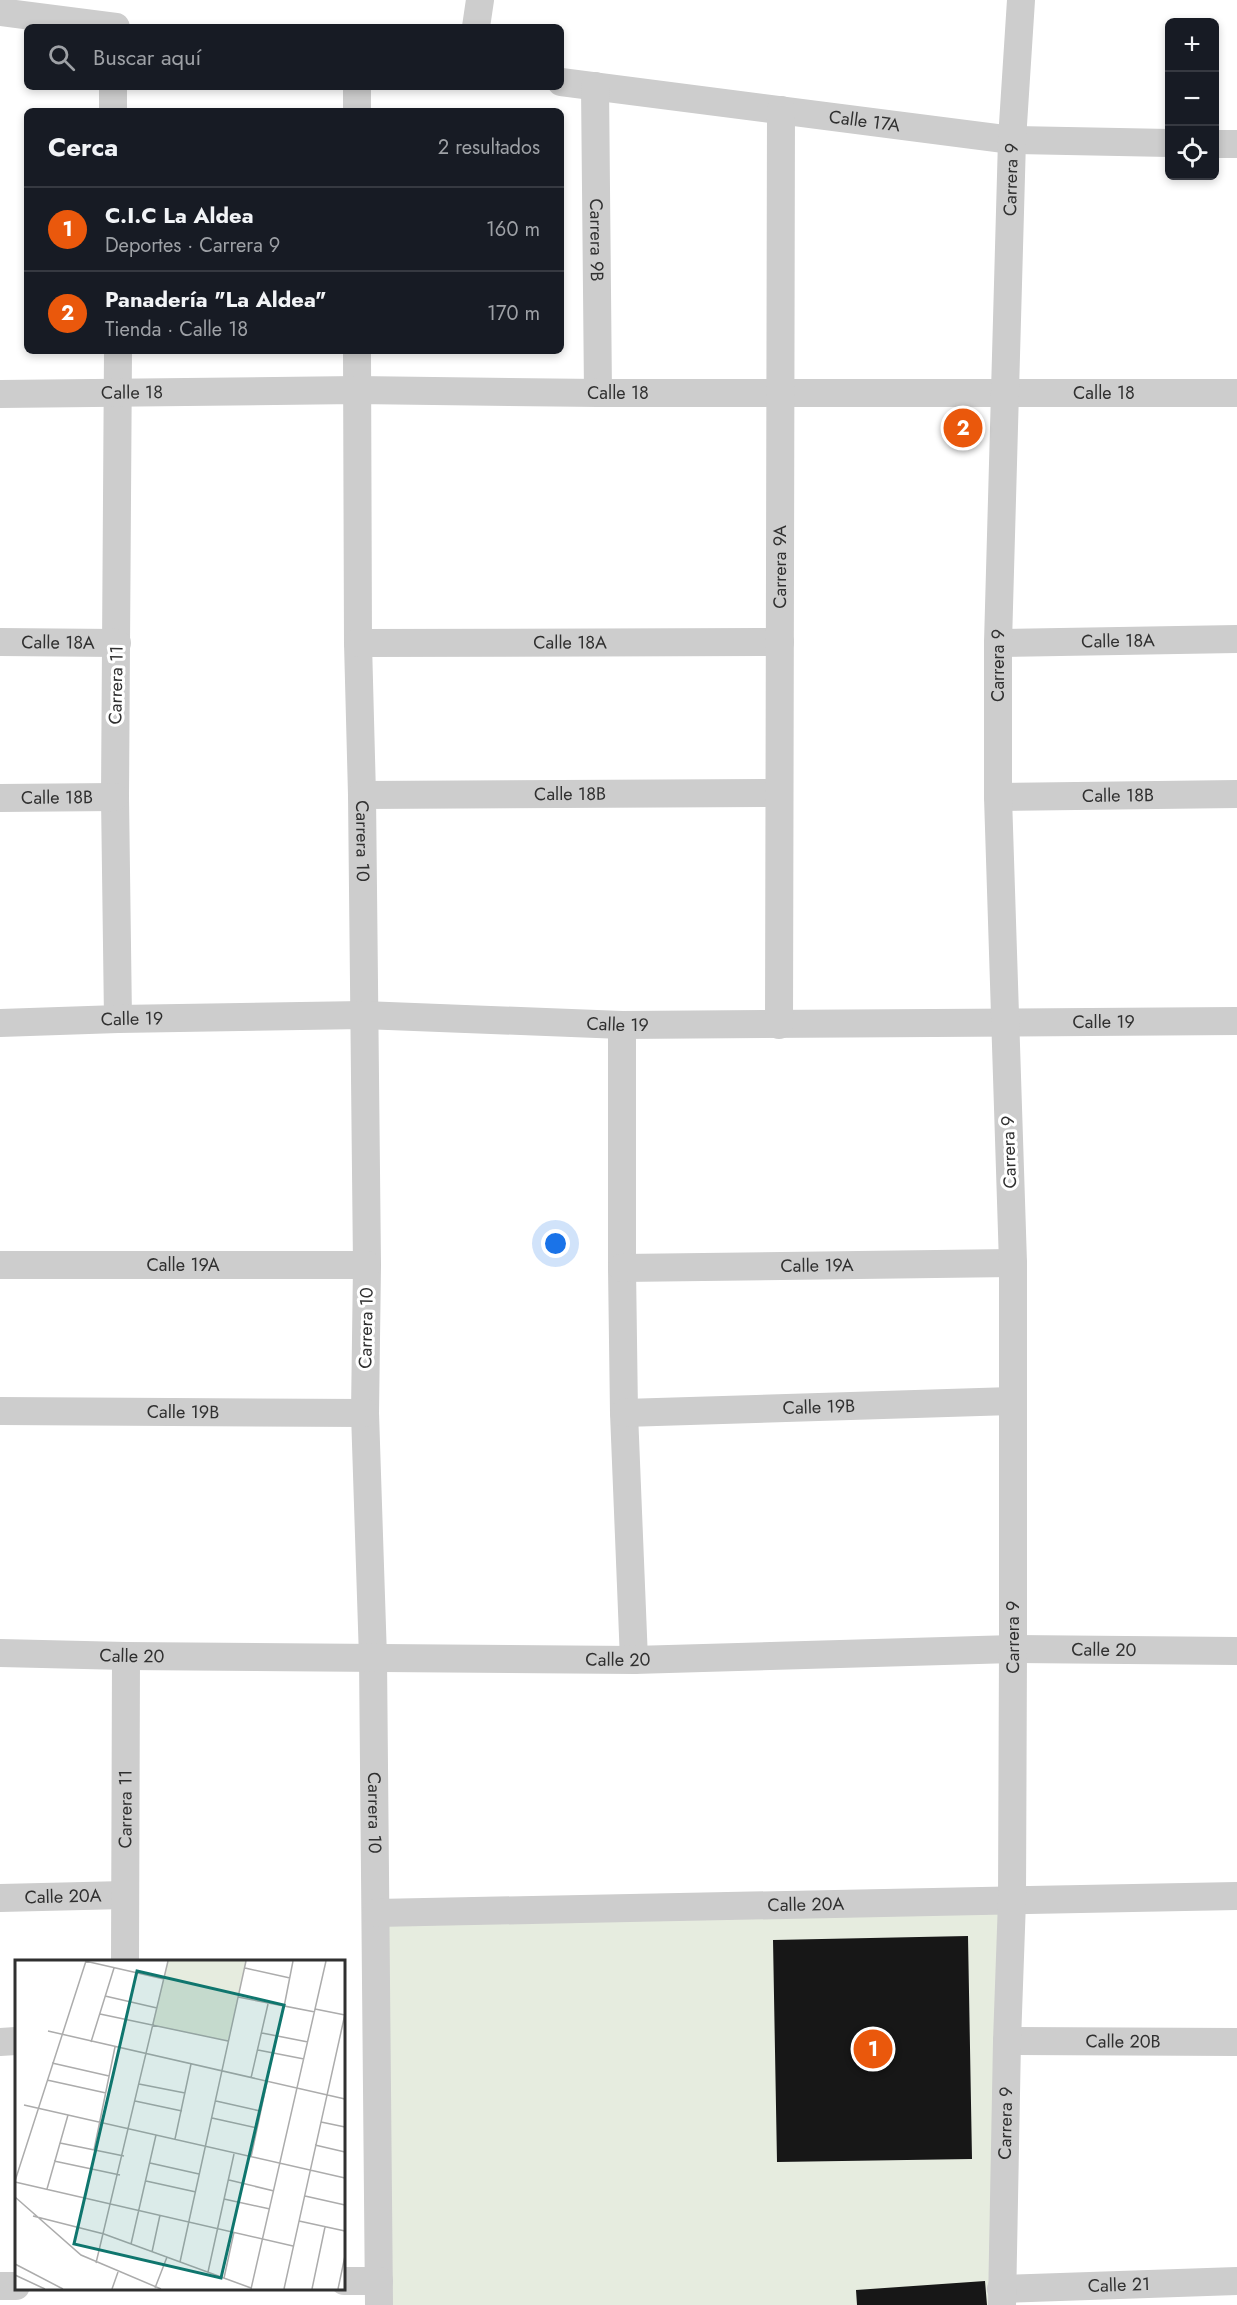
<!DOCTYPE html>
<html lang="es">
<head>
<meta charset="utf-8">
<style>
	:root { --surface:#171b24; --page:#242831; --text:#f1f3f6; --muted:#9ea1a6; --line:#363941; --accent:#ea580c }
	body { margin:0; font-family:Jost,sans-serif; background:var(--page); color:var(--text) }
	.controls { position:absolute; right:18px; top:18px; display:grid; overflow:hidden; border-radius:9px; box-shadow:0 3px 9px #0003 }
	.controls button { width:54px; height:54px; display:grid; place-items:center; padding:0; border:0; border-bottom:2px solid var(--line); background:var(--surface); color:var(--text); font:30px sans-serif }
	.you { position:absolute; left:556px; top:1244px; width:21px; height:21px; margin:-15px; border:4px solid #fff; border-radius:50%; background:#1a73e8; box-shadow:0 0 0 9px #1a73e833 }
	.badge { display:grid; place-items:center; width:39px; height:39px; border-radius:50%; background:var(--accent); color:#fff; font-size:20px; font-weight:700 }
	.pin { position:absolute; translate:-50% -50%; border:3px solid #fff; box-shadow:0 2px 6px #0006 }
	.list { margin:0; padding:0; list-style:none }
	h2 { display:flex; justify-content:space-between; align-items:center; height:78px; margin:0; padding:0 24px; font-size:26px }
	h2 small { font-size:20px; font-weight:400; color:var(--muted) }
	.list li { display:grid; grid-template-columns:39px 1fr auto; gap:18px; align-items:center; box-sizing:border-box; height:84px; padding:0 24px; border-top:2px solid var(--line) }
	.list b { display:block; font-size:22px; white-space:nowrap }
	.list p { margin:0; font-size:20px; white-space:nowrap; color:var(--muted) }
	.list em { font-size:20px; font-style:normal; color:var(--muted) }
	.icon { flex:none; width:33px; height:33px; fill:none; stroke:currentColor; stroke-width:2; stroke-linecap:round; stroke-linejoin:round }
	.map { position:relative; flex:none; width:1237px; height:2305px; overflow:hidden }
	.search { position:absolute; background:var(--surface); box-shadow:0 3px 9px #0003; left:24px; top:24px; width:540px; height:66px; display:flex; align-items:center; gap:15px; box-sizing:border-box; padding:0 21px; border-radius:9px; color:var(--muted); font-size:22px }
	.panel { position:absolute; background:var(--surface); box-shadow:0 3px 9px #0003; left:24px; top:108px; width:540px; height:246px; border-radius:9px }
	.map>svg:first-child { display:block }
</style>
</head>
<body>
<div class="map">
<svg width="1237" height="2305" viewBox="0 0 1237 2305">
	<rect width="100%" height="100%" fill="#fff"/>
	<!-- green -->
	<path fill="#e6ecdf" d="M1012,1901L1002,2305H379L376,1913Z"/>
	<!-- building -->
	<path fill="#171717" d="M968,1936L972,2159L777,2162L773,1940Z
		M985,2281L987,2305H857L856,2290Z"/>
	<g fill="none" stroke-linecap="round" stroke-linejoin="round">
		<!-- minor -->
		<g stroke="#cdcdcd" stroke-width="28">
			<path d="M0,12L116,27"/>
			<path d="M476,27L480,0"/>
			<path id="s1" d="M561,82L1012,140L1170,143"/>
			<path id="s2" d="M595,86L598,393"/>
			<path d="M113,87V111"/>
			<path d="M357,111V87"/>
			<path d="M1214,144H1237"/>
			<path d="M118,351L115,797L118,1019"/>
			<path id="s3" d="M357,351L358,643L362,795L367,1265L365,1413L373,1658L379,2305"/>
			<path id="s4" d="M0,394L357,390L598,393H1237"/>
			<path id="s5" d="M0,642L117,643"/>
			<path id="s6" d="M358,643L780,642"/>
			<path id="s7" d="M998,643L1237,639"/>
			<path id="s8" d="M362,795L779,793"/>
			<path id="s9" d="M998,797L1237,794"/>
			<path id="s10" d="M0,798L115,797"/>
			<path id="s11" d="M0,1023L118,1019L363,1015L622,1025L1237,1021"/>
			<path d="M622,1025V1268L624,1413L634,1660"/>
			<path id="s12" d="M779,1025L781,110"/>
			<path id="s13" d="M0,1265H367"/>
			<path id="s14" d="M622,1268L1013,1263"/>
			<path id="s15" d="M0,1411L365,1413"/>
			<path id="s16" d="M624,1413L1012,1401"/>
			<path id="s17" d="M0,1653L126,1656L634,1660L1013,1649L1237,1651"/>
			<path id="s18" d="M0,1898L125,1895"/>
			<path id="s19" d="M376,1913L1237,1896"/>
			<path id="s20" d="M125,1962L126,1656"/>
			<path id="s21" d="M1007,2041L1237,2042"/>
			<path d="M0,2042L16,2041"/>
			<path d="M344,2281H379"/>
			<path d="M0,2286H16"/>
			<path id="s22" d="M1001,2289L1237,2281"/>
			<path id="s23" d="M1002,2305L1007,2041L1012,1901L1013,1649V1263L998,797V643L1012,140L1021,0"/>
		</g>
	</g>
	<g text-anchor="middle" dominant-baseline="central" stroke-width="6" stroke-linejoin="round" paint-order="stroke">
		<!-- street labels -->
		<g font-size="18" fill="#303030" stroke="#fff">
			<text stroke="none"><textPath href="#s1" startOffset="306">Calle 17A</textPath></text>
			<text stroke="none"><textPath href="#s23" startOffset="2126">Carrera 9</textPath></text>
			<text stroke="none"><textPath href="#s2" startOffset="154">Carrera 9B</textPath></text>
			<text stroke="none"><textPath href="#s4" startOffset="132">Calle 18</textPath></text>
			<text stroke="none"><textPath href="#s4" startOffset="618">Calle 18</textPath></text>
			<text stroke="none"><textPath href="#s4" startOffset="1104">Calle 18</textPath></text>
			<text stroke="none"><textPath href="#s12" startOffset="458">Carrera 9A</textPath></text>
			<text stroke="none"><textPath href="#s7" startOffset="120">Calle 18A</textPath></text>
			<text stroke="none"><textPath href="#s6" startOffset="212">Calle 18A</textPath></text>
			<text stroke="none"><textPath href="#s5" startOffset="58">Calle 18A</textPath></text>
			<text stroke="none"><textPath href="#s23" startOffset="1640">Carrera 9</textPath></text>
			<text transform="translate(116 685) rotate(-89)">Carrera 11</text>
			<text stroke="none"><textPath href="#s8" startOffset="208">Calle 18B</textPath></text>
			<text stroke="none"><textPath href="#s9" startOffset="120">Calle 18B</textPath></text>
			<text stroke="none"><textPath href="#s10" startOffset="57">Calle 18B</textPath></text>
			<text stroke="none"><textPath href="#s3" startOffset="490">Carrera 10</textPath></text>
			<text stroke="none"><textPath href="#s11" startOffset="132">Calle 19</textPath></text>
			<text stroke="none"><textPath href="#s11" startOffset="1104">Calle 19</textPath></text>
			<text stroke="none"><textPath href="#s11" startOffset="618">Calle 19</textPath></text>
			<text transform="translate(1009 1152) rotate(-92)">Carrera 9</text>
			<text stroke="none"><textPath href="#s13" startOffset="183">Calle 19A</textPath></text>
			<text stroke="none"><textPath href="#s14" startOffset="195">Calle 19A</textPath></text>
			<text transform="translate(366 1328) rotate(-89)">Carrera 10</text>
			<text stroke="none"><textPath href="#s16" startOffset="195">Calle 19B</textPath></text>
			<text stroke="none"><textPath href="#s15" startOffset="183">Calle 19B</textPath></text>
			<text stroke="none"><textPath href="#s23" startOffset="668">Carrera 9</textPath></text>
			<text stroke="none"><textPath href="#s17" startOffset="1104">Calle 20</textPath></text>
			<text stroke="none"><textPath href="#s17" startOffset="132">Calle 20</textPath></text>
			<text stroke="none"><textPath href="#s17" startOffset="618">Calle 20</textPath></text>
			<text stroke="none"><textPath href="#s20" startOffset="153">Carrera 11</textPath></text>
			<text stroke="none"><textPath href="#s3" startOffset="1462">Carrera 10</textPath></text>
			<text stroke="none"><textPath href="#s18" startOffset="63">Calle 20A</textPath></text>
			<text stroke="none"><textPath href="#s19" startOffset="430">Calle 20A</textPath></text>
			<text stroke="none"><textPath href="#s21" startOffset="116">Calle 20B</textPath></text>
			<text stroke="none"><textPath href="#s23" startOffset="182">Carrera 9</textPath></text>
			<text stroke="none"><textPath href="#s22" startOffset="118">Calle 21</textPath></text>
		</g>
	</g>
	<!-- overview -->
	<g transform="translate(15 1960)">
		<rect width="330" height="330" fill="#fff"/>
		<path d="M153,1H231L213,81L137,65Z" fill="#e6ecdf"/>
		<path fill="none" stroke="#acacac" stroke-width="1.5" d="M70,1L149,19M230,8L275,18M90,36L142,48M223,37L300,52M269,47L278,1M300,49L330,55M85,54L213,81M33,71L330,139M247,73L293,82M76,82L99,8M243,90L289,99M37,103L94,116M236,118L253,44M32,120L91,133M124,124L170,133M120,141L167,151M201,141L245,151M9,145L330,218M197,158L242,168M306,162L330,167M160,179L176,104M45,183L109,196M300,185L330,192M79,190L100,87M236,197L252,122M39,201L105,215M135,203L184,214M214,220L259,231M0,221L71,1M131,221L181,232M0,222L278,286M32,229L53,155M290,236L330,245M0,237L66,295L146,329M209,239L255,249M18,256L89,274L236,328M284,261L330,271M116,284L141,175M137,292L145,255M165,302L231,1M81,303L153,1M0,304L48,329M193,312L219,194M0,315L30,329M209,318L219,272M140,328L152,297M97,329L103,312M236,329L311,1M269,329L330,54M297,329L310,267M323,329L330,296"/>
		<path fill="#0f766e" fill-opacity="0.15" stroke="#0f766e" stroke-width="3" d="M122,11L269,45L206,318L59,284Z"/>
		<rect width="330" height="330" fill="none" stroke="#303030" stroke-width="3"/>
	</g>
</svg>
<div class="controls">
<button>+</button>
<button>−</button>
<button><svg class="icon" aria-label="locate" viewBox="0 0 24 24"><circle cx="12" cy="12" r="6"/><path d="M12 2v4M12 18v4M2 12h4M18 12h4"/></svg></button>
</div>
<div class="you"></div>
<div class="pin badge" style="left:873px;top:2049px">1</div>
<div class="pin badge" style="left:963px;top:428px">2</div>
<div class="search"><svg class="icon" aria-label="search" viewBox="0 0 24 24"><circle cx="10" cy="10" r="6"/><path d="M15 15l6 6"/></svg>Buscar aquí</div>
<section class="panel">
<h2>Cerca<small>2 resultados</small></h2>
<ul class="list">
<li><span class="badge">1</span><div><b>C.I.C La Aldea</b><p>Deportes · Carrera 9</p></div><em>160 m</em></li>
<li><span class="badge">2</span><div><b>Panadería &quot;La Aldea&quot;</b><p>Tienda · Calle 18</p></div><em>170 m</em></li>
</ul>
</section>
</div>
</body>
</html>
